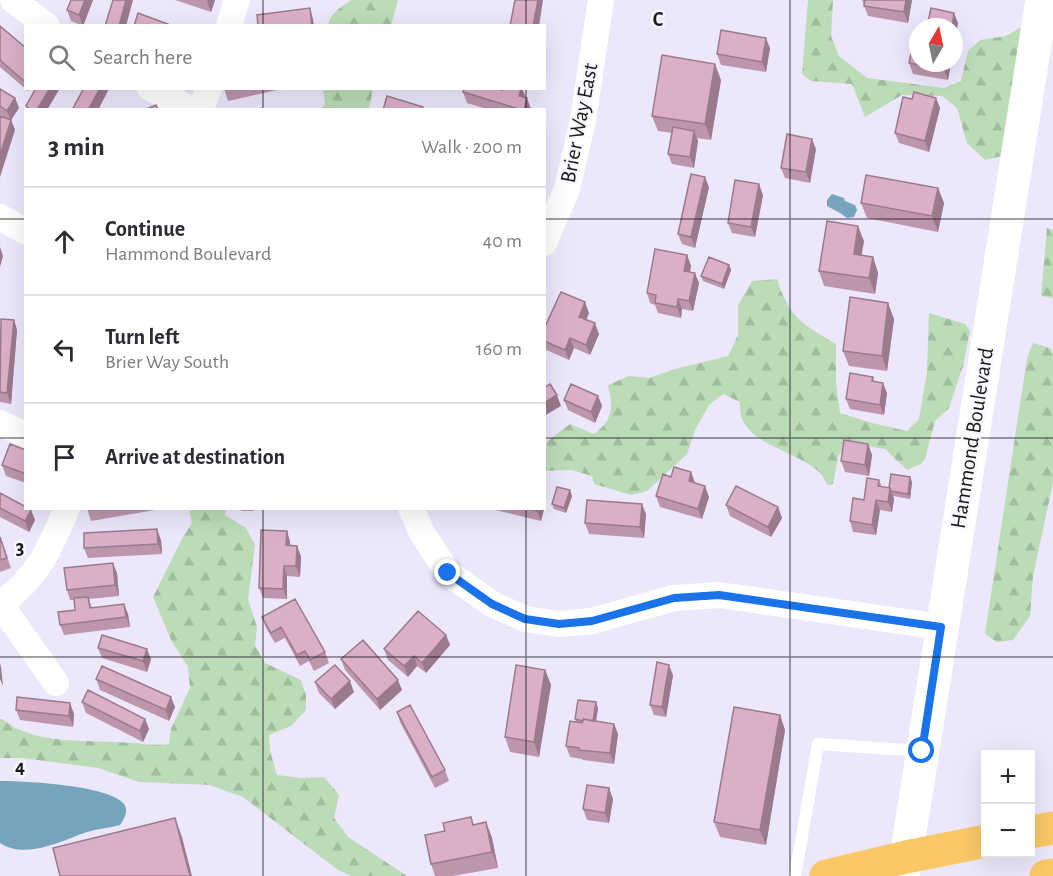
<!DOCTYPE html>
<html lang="en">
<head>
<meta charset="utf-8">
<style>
	:root { --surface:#fff; --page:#f2f2f3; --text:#2b2b33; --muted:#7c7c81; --line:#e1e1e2 }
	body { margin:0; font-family:"Alegreya Sans",sans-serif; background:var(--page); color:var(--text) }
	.controls { position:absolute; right:18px; bottom:18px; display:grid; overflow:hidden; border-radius:0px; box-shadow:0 6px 24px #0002 }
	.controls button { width:54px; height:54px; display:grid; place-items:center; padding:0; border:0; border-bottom:2px solid var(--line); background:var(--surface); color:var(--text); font:30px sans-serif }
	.compass { position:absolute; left:909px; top:18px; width:54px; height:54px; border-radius:50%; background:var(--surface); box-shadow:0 6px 24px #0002; rotate:9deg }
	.stop { position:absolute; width:18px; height:18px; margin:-14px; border:4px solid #1a73e8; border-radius:50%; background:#fff }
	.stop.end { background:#1a73e8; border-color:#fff; box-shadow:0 2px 6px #0008 }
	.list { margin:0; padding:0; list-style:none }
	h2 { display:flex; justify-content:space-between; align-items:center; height:78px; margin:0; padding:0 24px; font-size:26px }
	h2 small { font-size:20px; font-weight:400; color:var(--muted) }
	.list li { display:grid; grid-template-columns:39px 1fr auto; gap:18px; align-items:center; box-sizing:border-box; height:108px; padding:0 24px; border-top:2px solid var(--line) }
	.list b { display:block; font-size:22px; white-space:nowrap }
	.list p { margin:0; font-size:20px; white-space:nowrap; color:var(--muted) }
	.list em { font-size:20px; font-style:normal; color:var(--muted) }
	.icon { flex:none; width:33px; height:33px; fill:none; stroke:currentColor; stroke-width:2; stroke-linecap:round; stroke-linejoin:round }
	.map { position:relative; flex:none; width:1053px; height:876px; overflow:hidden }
	.search { position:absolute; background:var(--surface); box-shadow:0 6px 24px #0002; left:24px; top:24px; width:522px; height:66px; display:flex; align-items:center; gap:15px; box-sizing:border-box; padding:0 21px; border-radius:0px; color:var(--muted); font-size:22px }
	.panel { position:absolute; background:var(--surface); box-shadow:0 6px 24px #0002; left:24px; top:108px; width:522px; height:402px; border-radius:0px }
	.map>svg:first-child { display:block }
</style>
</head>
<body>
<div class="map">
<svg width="1053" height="876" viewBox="0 0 1053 876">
	<defs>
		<pattern id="forest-firs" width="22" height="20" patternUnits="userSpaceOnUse" patternTransform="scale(1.5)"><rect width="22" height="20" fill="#bcdcb8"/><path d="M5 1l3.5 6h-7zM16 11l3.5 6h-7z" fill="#a1bc9e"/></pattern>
	</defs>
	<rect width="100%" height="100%" fill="#ede7fc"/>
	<!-- forest -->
	<path fill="url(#forest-firs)" d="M352,0H398L391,25H328C330,13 342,6 352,0Z
		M808,0H833L831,36L839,56L867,78L944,88L961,81L968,51L980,40L1006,36L1023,26L1002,156L985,160L967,143L957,108L942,96L902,95L865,117L852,84L811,81L802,74Z
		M323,89H373L369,109H321L325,104Z
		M1047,228L1053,230V298L1041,296Z
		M777,279C789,318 803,324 836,344V384L840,413L872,423L907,431L919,419L927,372L929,313L965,324L970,331L963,366L949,408L935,421L925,459L921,464L907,470L885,449L846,443L838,457L833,484L827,485C825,481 823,476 820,473C800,452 749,445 741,416C740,412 740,406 740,402L723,394L709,405L695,430L687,454L647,491L631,495L594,484L592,476L571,470L545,471V443L570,424L594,434C614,419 613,407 608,385L629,376L649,378L675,369L728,356L738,335V305L752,281Z
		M1033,343L1050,348L1053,353V483L1033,576L1030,616L1013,640L997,642L985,634L1027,358Z
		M189,509H226L225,515L246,528L255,545L248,599L257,627L255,645L265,663L301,680L306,695V710L291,726L269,735L270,751L277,775L302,778L324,777L339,795L334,818L348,837L407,876H351L338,870L243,797L209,785L139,782L98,768L22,758H0V719H2C36,747 91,739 132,743C146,744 156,746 169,744L171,729L190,688L188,667L171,640L153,597L182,539L192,523Z"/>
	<!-- water -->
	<path fill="#75a4bc" d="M832,194L844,198L845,201L855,205L857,210L854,217L847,218L840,213L827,206V200Z
		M0,781C24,781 109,785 124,804C129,811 124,819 120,825C109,828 97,829 87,832C61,841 26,860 0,843Z"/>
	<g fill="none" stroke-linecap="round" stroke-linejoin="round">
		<!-- lane -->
		<path stroke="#fff" stroke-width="12" d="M795,876L818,744L922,751"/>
		<!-- street -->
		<path stroke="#fff" stroke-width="26" d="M13,0L47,26
			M229,26L237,0
			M150,88L192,110
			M200,110L209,88
			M0,217L26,232
			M544,243L567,189L583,120L601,0
			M0,423L26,435
			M411,508L422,533L448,573L492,604L525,619L559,624L592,621L674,598L719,595L941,627
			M0,605C38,576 49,551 67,508
			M1,605L56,683"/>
		<!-- secondary -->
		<path stroke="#fff" stroke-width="33" d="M903,876L1042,0"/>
		<!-- primary -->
		<path stroke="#fac866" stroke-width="33" d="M1030,832L1053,828
			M826,876L906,857L986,841
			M1046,876L1053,875"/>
	</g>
	<!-- wall -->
	<path fill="#bd96ad" d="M71,0H93L83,26L71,21L67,10Z
		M175,0H215L211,12Z
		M862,0H912L908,23L868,16Z
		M0,26L26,48V88H30L28,91L0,67Z
		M770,48L766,72L721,65L717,54Z
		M909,63H951L948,80L913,74Z
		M721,80L711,140L697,138L698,141L694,168L672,164L668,154L672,133L658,131L652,116Z
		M224,88H286L228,101Z
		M501,88H522L530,110H490L467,103L463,92L502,90V89Z
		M0,89L15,98L19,108L11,120L15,130L6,118L0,115Z
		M940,108L929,152L899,143L895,133Z
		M816,149L810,183L785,178L781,168Z
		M709,187L695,248L682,244L678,234Z
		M938,188L944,203L938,232L867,218L861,203Z
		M763,195L755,237L732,233L728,223Z
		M864,241L861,255L873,257L878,273L875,294L824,286L819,271Z
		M687,255L691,266L690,272L699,283L693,311L682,309L681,318L658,313L655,305L650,303L647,293Z
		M729,265L731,270L724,289L703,281L701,276Z
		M589,313L586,320L599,334L590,355L574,348L569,360L544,349V329Z
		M894,319L887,371L849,366L843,351Z
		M14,320L17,330L11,404L0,402V328Z
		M873,377L874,381L887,393L884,415L850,409L846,399Z
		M598,396L602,406L595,423L568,410L564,400Z
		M868,444L872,455L869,476L845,472L841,461Z
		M26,450V483L6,476L2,465Z
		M691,472L695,483L709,497L702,519L660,507L656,496L671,477Z
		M879,480L882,487L889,488L912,482L910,499L893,496L894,499L892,512L880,510L876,535L853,532L850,521L864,500Z
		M0,493L31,510L35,520L29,532L0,517Z
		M572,496L566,513L554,509L552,504Z
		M726,505L778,507L782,518L771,537L730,516Z
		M87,508H160L161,509L91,521Z
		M240,508H254V511H241Z
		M487,508H544V509L541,521Z
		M646,514L644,538L589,534L585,523Z
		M287,531L290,542V545L301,556L300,577L287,576V599L263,598L259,588Z
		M0,537L11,568L0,572Z
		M161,540L162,554L88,558L84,548Z
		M117,573L119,596L89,599L92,608L124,604L128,614L130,627L64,635L60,625L75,610L74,600H70L67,590Z
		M262,617L325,652L329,663L314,671L309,661L300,666L285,638L275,643L266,628Z
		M446,635L450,645L426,673L417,666L408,677L388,660L384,649Z
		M98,648L151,659L147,672L102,658Z
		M341,659L402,690L380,710L345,670Z
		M545,670L551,685L539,757L510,752L505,737Z
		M673,675L666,717L654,715L650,705Z
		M96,679L175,707L169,721L100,690Z
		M315,682L354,692L335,709L319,693Z
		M82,702L145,719L149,729L143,742L86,713Z
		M598,708L596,721L614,724L618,734L614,764L583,760L582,759L570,757L566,746L576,722L575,719Z
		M16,710L74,714L73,727L20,720Z
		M397,712L445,770L449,781L435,788L400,722Z
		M780,715L785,730L766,845L720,837L714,822Z
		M613,799L609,823L587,820L583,809Z
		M486,822L492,838L498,868L453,876H435L431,864L474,825Z"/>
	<!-- shaded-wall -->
	<path fill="#9a7a8d" d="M85,0H93L83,26L79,15Z
		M126,0H133L126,26H119Z
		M208,0H215L211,12L207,2Z
		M538,0H543L539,26H533Z
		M906,0H912L908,23L904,12Z
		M310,8L313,19L314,26H312Z
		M954,13L958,23L954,46V27H952Z
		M766,38L770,48L766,72L762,62Z
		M945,63H951L948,80L944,70Z
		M715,64L721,80L711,140L705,124Z
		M50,88H60L47,110H37Z
		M100,88L109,89L98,110H88Z
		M521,88H522L525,97L522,106L519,96Z
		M15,98L19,108L11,120L15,130L0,177V155L11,121L7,111Z
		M527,98L531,109L530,110H524Z
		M936,98L940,108L929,152L925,141Z
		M694,131L698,141L694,168L690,157Z
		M812,139L816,149L810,183L806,172Z
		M705,177L709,187L695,248L691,237Z
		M759,184L763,195L755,237L751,227Z
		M938,188L944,203L938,232L932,216Z
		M858,226L864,241L859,269L854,254Z
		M0,247L3,256L0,267Z
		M687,255L691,266L688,281L684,271Z
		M873,257L878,273L875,294L869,278Z
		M729,265L731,270L724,289L722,284Z
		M695,273L699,283L693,311L689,301Z
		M678,299L682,309L681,318L677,307Z
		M585,302L589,313L583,327L579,317Z
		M888,303L894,319L887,371L882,356Z
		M14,320L17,330L11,404L7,393Z
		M595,323L599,334L590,355L586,345Z
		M570,338L574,348L569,360L565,350Z
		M883,383L887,393L884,415L880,405Z
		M557,395L561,406L544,416V403Z
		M598,396L602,406L595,423L591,412Z
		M868,444L872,455L869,476L865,465Z
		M691,472L695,483L692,492L689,481Z
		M910,477L912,482L910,499L908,494Z
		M705,486L709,497L702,519L698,509Z
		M890,488L894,499L892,512L888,502Z
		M570,490L572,496L566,513L564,508Z
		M876,500L880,510L876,535L872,525Z
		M642,504L646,514L644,538L640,527Z
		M778,507L782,518L771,537L768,527Z
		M538,508L544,509L541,521L537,511Z
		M31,510L35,520L29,532L25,521Z
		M157,529L161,540L162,554L158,544Z
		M287,531L290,542V556L286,545Z
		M297,546L301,556L300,577L296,566Z
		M113,563L117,573L119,596L115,585Z
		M284,566L287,576V599L283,589Z
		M124,604L128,614L130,627L126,617Z
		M446,635L450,645L426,673L422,663Z
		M147,649L151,659L147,672L143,661Z
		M414,656L417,666L408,677L404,666Z
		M0,663L1,667L3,686L0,679Z
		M669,665L673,675L666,717L662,707Z
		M545,670L551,685L539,757L534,742Z
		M398,680L402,690L380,710L377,699Z
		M350,681L354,692L335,709L331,699Z
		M171,697L175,707L169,721L166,710Z
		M596,702L598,708L595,728L593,722Z
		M70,703L74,714L73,727L69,716Z
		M780,715L785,730L766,845L760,830Z
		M145,719L149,729L143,742L140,731Z
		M614,724L618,734L614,764L610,753Z
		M609,788L613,799L609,823L605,813Z
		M175,818L182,837L192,876H190Z
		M486,822L492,838L498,868L492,852Z"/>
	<!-- building -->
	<path fill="#dcafc9" stroke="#9a7a8d" stroke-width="1.5" d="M71,0H85L79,15L67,10Z
		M113,0H126L119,26H105Z
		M515,0H538L533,26H510Z
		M865,0H906L904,12L864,6Z
		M310,8L312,26H258L257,15Z
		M931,8L954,13L952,27H927Z
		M138,13L173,26H134Z
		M0,26L26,48V79L24,81L0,60Z
		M721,30L766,38L762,62L717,54Z
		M915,33L918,34V63H945L944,70L909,63Z
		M662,55L715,64L705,124L652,116Z
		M36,88H50L37,110H31L26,106Z
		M84,88H100L88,110H72Z
		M464,88H496L502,90V88H521L519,96L527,98L524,110H522L463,92Z
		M0,89L15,98L7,111L0,106Z
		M914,92L936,98L925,141L895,133L903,97L912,99Z
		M387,96L423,107L422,110H383Z
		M156,105L158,110H144Z
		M0,116L11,120L0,155Z
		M673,127L694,131L690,157L668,154Z
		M787,134L812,139L806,172L781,168Z
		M691,174L705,177L691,237L678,234Z
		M866,175L938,188L932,216L861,203Z
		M735,180L759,184L751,227L728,223Z
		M827,221L858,226L854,254L873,257L869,278L819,271Z
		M655,249L687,255L684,271L695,273L689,301L678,299L677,307L655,303L656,295L647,293Z
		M709,257L729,265L722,284L701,276Z
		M561,292L585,302L579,317L595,323L586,345L570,338L565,350L544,341V329Z
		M850,297L888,303L882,356L843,351Z
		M1,319L14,320L7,393L0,392Z
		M850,373L873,377L872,381L883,383L880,405L846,399Z
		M550,384L557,395L544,403V388Z
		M571,384L598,396L591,412L564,400Z
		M844,440L868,444L865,465L841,461Z
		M10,444L26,450V474L2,465Z
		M674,467L691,472L689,481L705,486L698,509L656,496L663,474L671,477Z
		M891,474L910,477L908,494L891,491L890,488H889Z
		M867,478L879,480L878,486L890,488L888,502L876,500L872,525L850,521L853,498L864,500Z
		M736,486L778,507L768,527L726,505Z
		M557,487L570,490L564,508L552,504Z
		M0,493L26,507V508L31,510L25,521L0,508Z
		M587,500L642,504L640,527L585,523Z
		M527,508H538L537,511Z
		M157,529L158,544L84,548V533Z
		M261,530L287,531L286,545L297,546L296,566H284L283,589L259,588Z
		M0,537L7,558L0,560Z
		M113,563L115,585L67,590L64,568Z
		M88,597L90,608L124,604L126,617L60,625L58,612L75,610L74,598Z
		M295,599L325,652L310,660L305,651L297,655L281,627L271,633L262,617Z
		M418,611L446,635L422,663L414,656L404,666L384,649Z
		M102,635L147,649L143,661L98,648Z
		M363,640L398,680L377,699L341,659Z
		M657,662L669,665L662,707L650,705Z
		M335,665L350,681L331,699L315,682Z
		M516,665L545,670L534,742L505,737Z
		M102,666L171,697L166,710L96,679Z
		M88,690L145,719L140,731L82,702Z
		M17,697L70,703L69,716L16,710Z
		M578,700L596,702L593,721L583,719V721L575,719Z
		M410,705L445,770L432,777L397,712Z
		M734,707L780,715L760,830L714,822Z
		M583,719L614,724L610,753L579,750V748L566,746L570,721L582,723Z
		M587,785L609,788L605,813L583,809Z
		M471,817L473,825L486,822L492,852L431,864L425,835L445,831L443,823Z
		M175,818L190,876H60L53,848Z"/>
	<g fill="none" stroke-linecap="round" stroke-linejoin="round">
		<!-- route -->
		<path stroke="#1a73e8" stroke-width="8" d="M448,573L492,604L525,619L559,624L592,621L674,598L719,595L941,627L922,751"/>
	</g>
	<!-- grid -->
	<path fill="none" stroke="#1a181f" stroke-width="1.5" stroke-opacity="0.55" d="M263,0V26M526,0V26M790,0V876M263,88V110M526,88V110M0,219H26M544,219H1053M0,438H26M544,438H1053M263,508V876M526,508V876M0,657H1053"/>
	<g text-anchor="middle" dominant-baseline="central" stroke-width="5" stroke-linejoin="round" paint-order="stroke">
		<!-- street labels -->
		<g font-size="22" fill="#1a181f" stroke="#f9f8fc">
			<text transform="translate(579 123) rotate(-79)">Brier Way East</text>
			<text transform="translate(972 438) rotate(-81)">Hammond Boulevard</text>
		</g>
	</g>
	<g font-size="20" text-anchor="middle" font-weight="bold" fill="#1a181f" stroke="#f9f8fc" stroke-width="5" stroke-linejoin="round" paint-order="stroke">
		<text x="658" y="26">C</text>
		<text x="20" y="554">3</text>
		<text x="20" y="773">4</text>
	</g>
</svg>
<div class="controls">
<button>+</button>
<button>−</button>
</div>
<svg class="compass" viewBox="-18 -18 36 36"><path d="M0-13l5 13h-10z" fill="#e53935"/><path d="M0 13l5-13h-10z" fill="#7c7c81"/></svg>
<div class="stop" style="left:922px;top:751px"></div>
<div class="stop end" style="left:448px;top:573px"></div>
<div class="search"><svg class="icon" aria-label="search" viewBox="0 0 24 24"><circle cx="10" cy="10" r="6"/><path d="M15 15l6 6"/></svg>Search here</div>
<section class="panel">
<h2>3 min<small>Walk · 200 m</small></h2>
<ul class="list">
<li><svg class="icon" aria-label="ahead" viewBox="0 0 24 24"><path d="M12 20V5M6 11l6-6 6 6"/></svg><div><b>Continue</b><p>Hammond Boulevard</p></div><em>40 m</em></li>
<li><svg class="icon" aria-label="left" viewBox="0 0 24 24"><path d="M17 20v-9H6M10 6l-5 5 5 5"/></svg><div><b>Turn left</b><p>Brier Way South</p></div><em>160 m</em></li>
<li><svg class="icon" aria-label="arrive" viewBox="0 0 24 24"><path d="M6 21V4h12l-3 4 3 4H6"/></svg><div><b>Arrive at destination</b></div></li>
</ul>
</section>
</div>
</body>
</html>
